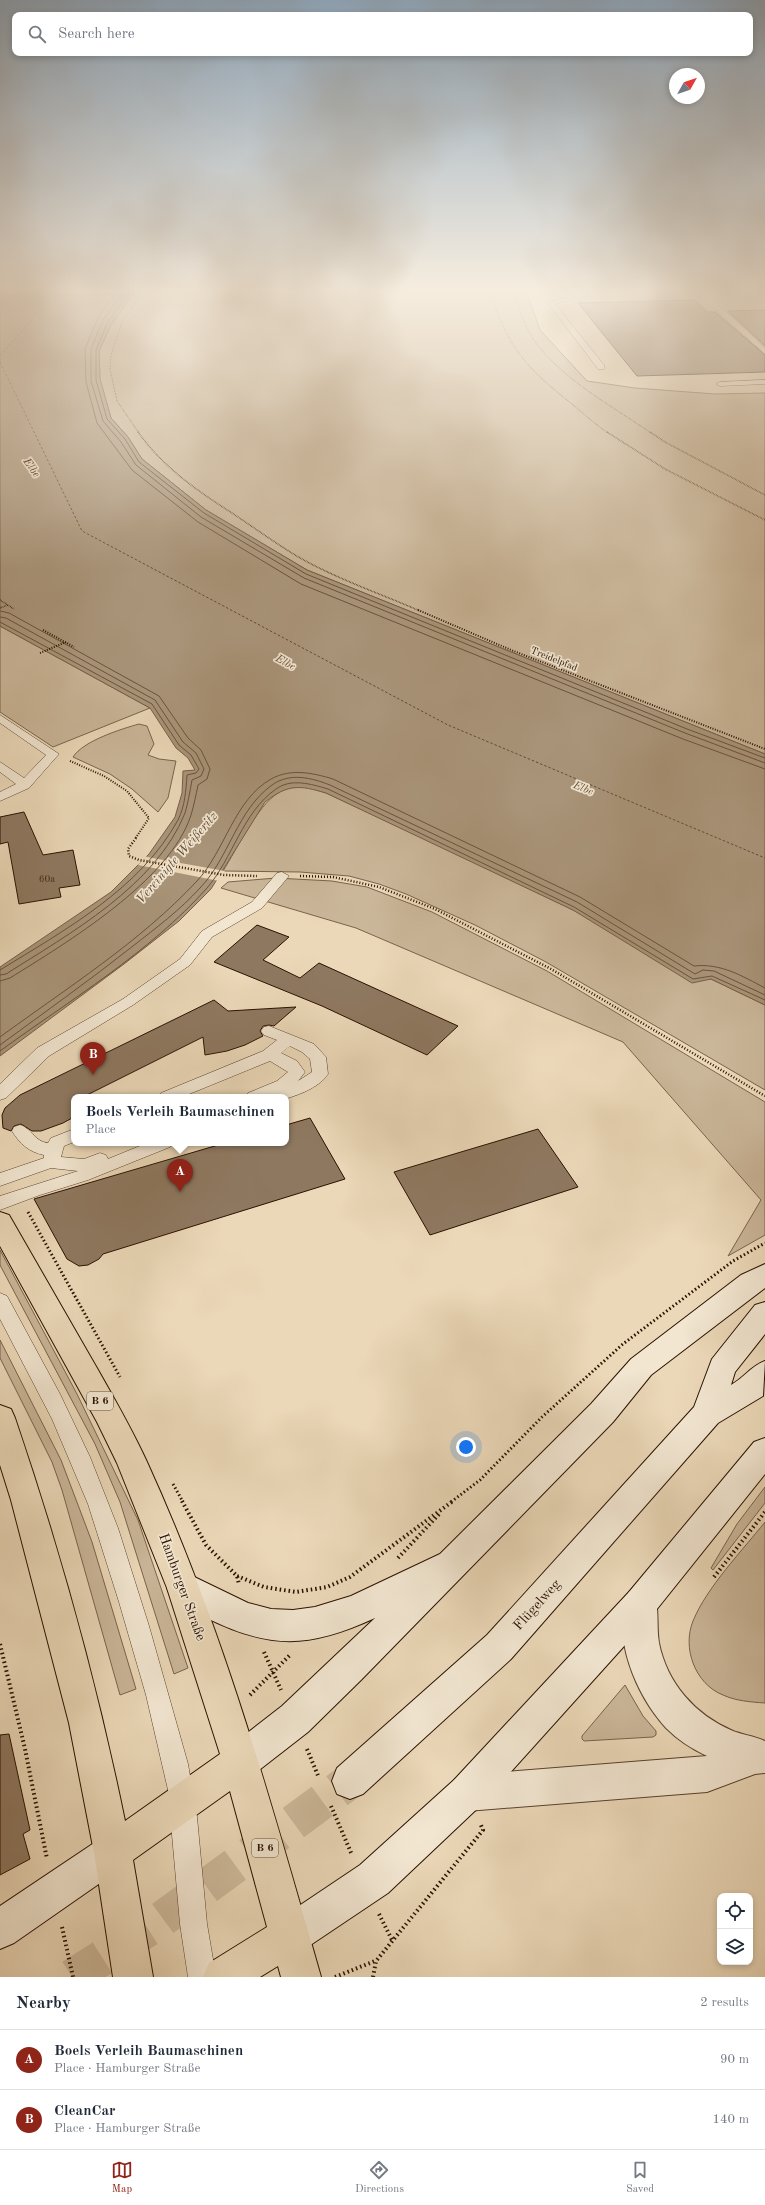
<!DOCTYPE html>
<html lang="en">
<head>
<meta charset="utf-8">
<style>
	:root { --surface:#fff; --page:#f6f6f7; --text:#1f2937; --muted:#747a83; --line:#e0e1e3; --accent:#8f2418 }
	body { margin:0; font-family:"Old Standard TT",serif; background:var(--page); color:var(--text) }
	.controls { position:absolute; right:12px; bottom:12px; display:grid; overflow:hidden; border-radius:8px; box-shadow:0 2px 6px #0003 }
	.controls button { width:36px; height:36px; display:grid; place-items:center; padding:0; border:0; border-bottom:1px solid var(--line); background:var(--surface); color:var(--text); font:20px sans-serif }
	.compass { position:absolute; left:669px; top:68px; width:36px; height:36px; border-radius:50%; background:var(--surface); box-shadow:0 2px 6px #0003; rotate:50deg }
	.you { position:absolute; left:466px; top:1447px; width:14px; height:14px; margin:-10px; border:3px solid #fff; border-radius:50%; background:#1a73e8; box-shadow:0 0 0 6px #1a73e833 }
	.badge { display:grid; place-items:center; width:26px; height:26px; border-radius:50%; background:var(--accent); color:#fff; font-size:13px; font-weight:700 }
	.pin { position:absolute; translate:-50% -33px; filter:drop-shadow(0 1px 2px #0008) }
	.pin::after { content:''; position:absolute; top:21px; width:14px; height:12px; background:inherit; clip-path:polygon(0 0,100% 0,50% 100%) }
	.popup { position:absolute; left:71px; top:1094px; width:218px; height:52px; box-sizing:border-box; display:grid; place-content:center; border-radius:8px; background:var(--surface); filter:drop-shadow(0 1px 3px #0005); font-size:13px; white-space:nowrap; color:var(--muted) }
	.popup b { font-size:15px; color:var(--text) }
	.popup::after { content:''; position:absolute; left:50%; top:100%; margin-left:-8px; border:8px solid transparent; border-top-color:var(--surface) }
	.list { margin:0; padding:0; list-style:none }
	h2 { display:flex; justify-content:space-between; align-items:center; height:52px; margin:0; padding:0 16px; font-size:17px }
	h2 small { font-size:13px; font-weight:400; color:var(--muted) }
	.list li { display:grid; grid-template-columns:26px 1fr auto; gap:12px; align-items:center; box-sizing:border-box; height:60px; padding:0 16px; border-top:1px solid var(--line) }
	.list b { display:block; font-size:15px; white-space:nowrap }
	.list p { margin:0; font-size:13px; white-space:nowrap; color:var(--muted) }
	.list em { font-size:13px; font-style:normal; color:var(--muted) }
	.icon { flex:none; width:22px; height:22px; fill:none; stroke:currentColor; stroke-width:2; stroke-linecap:round; stroke-linejoin:round }
	.map { position:relative; flex:none; width:765px; height:1977px; overflow:hidden }
	.search { position:absolute; background:var(--surface); box-shadow:0 2px 6px #0003; left:12px; right:12px; top:12px; height:44px; display:flex; align-items:center; gap:10px; box-sizing:border-box; padding:0 14px; border-radius:8px; color:var(--muted); font-size:15px }
	.sheet { height:172px; background:var(--surface) }
	nav { display:flex; justify-content:space-around; align-items:center; box-sizing:border-box; height:56px; border-top:1px solid var(--line); background:var(--surface); font-size:11px; color:var(--muted) }
	nav a { display:grid; justify-items:center; gap:2px }
	nav .on { color:var(--accent) }
	.map>svg:first-child { display:block }
</style>
</head>
<body>
<div class="map">
<svg width="765" height="1977" viewBox="0 0 765 1977">
	<rect width="100%" height="100%" fill="#ebd8b8"/>
	<filter id="stains"><feTurbulence type="fractalNoise" baseFrequency=".005" numOctaves="4"/><feColorMatrix values="0 0 0 0 .2 0 0 0 0 .09 0 0 0 0 .02 0 0 0 .5 -.17"/></filter>
	<radialGradient id="worn" r=".72"><stop offset=".6" stop-color="#630" stop-opacity="0"/><stop offset="1" stop-color="#630" stop-opacity=".3"/></radialGradient>
	<!-- green -->
	<path fill="#cab699" stroke="#7a634c" d="M134,293H527L540,330L587,381L635,388L715,394L765,393V754L307,570L206,510L142,459L128,437L111,418L100,379L99,351L111,325Z
		M0,626L150,708L53,747L0,712Z
		M139,724L147,726L154,744L148,755L159,759L176,761L168,798L158,812L132,789L110,774L73,757C83,741 121,729 139,724Z
		M304,786L326,793L440,846L573,910L704,979H711L765,1005V1090L546,962L475,925L406,894L379,884L349,876L300,872L223,871C237,849 257,806 278,793C285,788 295,787 304,786Z
		M276,878L332,881L367,887L432,912L547,971L765,1102V1235L728,1256L761,1200L623,1042L356,928L221,888L228,882Z
		M0,1250L77,1394L138,1520L188,1668L174,1674L120,1502L95,1444L0,1265Z
		M0,1340L61,1460L92,1542L136,1689L120,1695L62,1490L52,1462L0,1358Z
		M765,1487V1503L713,1570L711,1568L737,1524Z
		M765,1522V1703C751,1702 736,1701 723,1695C695,1684 682,1648 693,1621C707,1587 742,1551 765,1522Z
		M625,1685L643,1716L656,1731V1735L653,1737L584,1741L582,1739V1736Z"/>
	<!-- water -->
	<path fill="#a99479" stroke="#765f49" d="M0,293H134L111,325L99,351L100,379L111,418L128,437L142,459L206,510L307,570L765,754V1005L711,979L692,983L573,910L326,793C299,785 288,784 265,802L211,889L179,921L124,964L0,1056V967L111,892L149,854L175,817L182,793L183,771L195,770L188,758L176,748L150,708L0,626Z"/>
	<!-- pier -->
	<path fill="#ebd8b8" d="M146,856L147,857L225,871L219,881L138,865Z"/>
	<g fill="none" stroke-linecap="round" stroke-linejoin="round">
		<!-- shore -->
		<path stroke="#6a523c" stroke-width="1" d="M115,293L98,318L85,349L86,382L97,423L132,470L198,522L301,584L683,739L765,769
			M123,293L103,320L91,349V381L103,421L121,442L136,465L201,517L304,578L685,733L765,763
			M129,293L108,322L96,350V380L107,419L125,439L139,462L204,513L306,574L687,729L765,758
			M0,611L9,613L159,696L188,738L201,750L210,769L207,779L198,785C196,795 194,805 191,815C170,881 66,943 10,978L0,981
			M0,617L6,618L155,700L183,742L196,753L204,769L201,776L192,780C190,791 188,803 185,813C156,886 69,934 6,974L0,975
			M0,622L152,704L179,745L191,755L199,769L196,773L187,775C186,790 185,806 178,820C140,889 65,930 0,970
			M0,1037C67,988 140,942 197,881C225,851 234,800 271,779C291,768 313,773 333,779L580,897L694,966C721,963 742,976 765,988
			M0,1045C45,1012 90,980 133,946C156,928 180,910 200,888C229,858 237,810 272,785C290,772 312,778 330,785L577,902L695,974L703,970L714,971L765,995
			M0,1051C70,1000 149,953 207,888C233,858 242,813 276,789C291,778 311,784 328,789L574,907L693,979L712,976L765,1000"/>
		<!-- ferry -->
		<path stroke="#634b36" stroke-width="1" stroke-dasharray="2.5 2" stroke-linecap="butt" d="M0,356L55,293
			M0,362L82,531L448,725L765,858"/>
	</g>
	<!-- building -->
	<path fill="#8e7860" stroke="#2a1000" d="M695,300L707,312H715L765,355V372L637,376L578,303Z
		M765,310V346L728,311Z
		M24,812L43,855L73,850L80,885L59,888L61,897L19,904L8,842L0,844V817Z
		M257,925L289,937L263,960L300,978L319,963L458,1026L427,1055L322,1006L214,962Z
		M214,1000L228,1011L296,1007L274,1026L269,1025L263,1026L260,1031L263,1036L245,1045L227,1051L205,1055L203,1037L83,1097H74V1117L63,1123L41,1131H32L21,1124L14,1126L11,1131L3,1128L2,1115L5,1108L20,1095Z
		M310,1118L345,1179L103,1254L99,1259L88,1265L79,1266L67,1259L34,1199L225,1143H286V1125Z
		M538,1129L578,1187L430,1235L394,1172Z
		M9,1734L30,1830L23,1834L30,1859L0,1875V1735Z"/>
	<g fill="none" stroke-linecap="round" stroke-linejoin="round">
		<!-- secondary-tunnel -->
		<path stroke="#ceba9c" stroke-width="36" stroke-dasharray="36 18" stroke-linecap="butt" d="M72,1977L154,1925L350,1781"/>
		<!-- service casing -->
		<g stroke="#5a422e" stroke-width="1">
			<path id="service" d="M565,293H571L575,298L555,304L604,365V369H598L548,303L568,297Z
				M690,293C710,290 749,334 765,348V354L707,302Z
				M765,380V384L720,386L716,384L720,382Z
				M0,715L59,754L29,788L0,801V792L16,784L0,772V762L24,778L46,755L0,723Z
				M282,872L289,876L262,908L212,937L190,965L133,1005L49,1056L6,1098L0,1100V1084L37,1048L123,999L180,959L202,931L252,902L277,873Z
				M269,1026L314,1044L326,1057L328,1074C321,1086 301,1094 288,1098C281,1099 257,1097 246,1097L248,1093L277,1081L288,1072L270,1061L182,1097H159L161,1093L263,1051L277,1040L264,1035L261,1031L264,1027ZM290,1046L302,1052L310,1059L312,1072L298,1081L305,1072L297,1061L281,1053Z
				M20,1125C31,1128 35,1142 48,1143L51,1138L74,1129V1142L64,1146L61,1157L84,1159L100,1153L106,1155L108,1159L147,1143H172L170,1147L88,1180L40,1195L0,1210V1196L78,1171L51,1168L0,1186V1173L44,1158V1155C29,1152 20,1144 12,1131L14,1127Z
				M0,1293L7,1296L60,1394L90,1457L118,1528L149,1626L188,1764L197,1817L207,1924L216,1977H188L180,1924L168,1790L146,1695L119,1602L88,1504L52,1419L0,1319Z"/>
		</g>
		<!-- minor casing -->
		<g stroke="#5a422e" stroke-width="2">
			<path id="minor" d="M641,1587L653,1592C660,1608 656,1625 659,1643C667,1683 695,1715 733,1731C743,1735 755,1736 765,1741V1773L755,1774L707,1792L467,1811L454,1806L449,1793L454,1780L467,1775L707,1756C692,1749 678,1740 666,1728C636,1695 610,1635 629,1592Z"/>
		</g>
		<!-- secondary casing -->
		<g stroke="#2a1000" stroke-width="2">
			<path id="secondary" d="M765,1264V1288L651,1375L613,1422L361,1680L308,1732L254,1774L241,1779L228,1774L223,1761L228,1748L282,1706L375,1618C310,1648 270,1650 205,1617C195,1612 180,1607 173,1599C170,1597 169,1591 167,1588L172,1577L184,1572L248,1603L271,1609L293,1610L315,1607L351,1596L440,1554L591,1404L631,1359L741,1275Z
				M765,1302V1334L735,1372L731,1385C744,1378 751,1366 765,1361L763,1396L718,1423L511,1659L363,1794L350,1799L337,1794L332,1781L337,1768L487,1635L694,1407L712,1359L755,1305Z
				M765,1438V1474L653,1614L480,1806L388,1893L303,1950L289,1956L275,1950L269,1936L275,1922L360,1865L454,1780L629,1592L754,1442Z
				M113,1833L126,1839L132,1852L126,1865L14,1943L0,1949V1906L100,1839Z"/>
		</g>
		<!-- primary casing -->
		<g stroke="#2a1000" stroke-width="2">
			<path id="primary" d="M0,1212L9,1215C36,1262 63,1309 90,1356C110,1391 130,1425 147,1462C223,1628 271,1802 321,1977H281L278,1966L260,1977H203L209,1963L267,1927L230,1791L133,1860L153,1977H113L94,1852L69,1723L11,1500L0,1465V1405L11,1409L15,1418C60,1550 97,1684 125,1821L220,1754L167,1588L117,1463L97,1422L0,1246Z"/>
		</g>
		<!-- path-far5 -->
		<path stroke="#2a1000" stroke-width="1" stroke-dasharray="0.5 1" stroke-linecap="butt" d="M494,293L492,297C509,350 529,370 572,404C584,414 595,424 608,433
			M513,293C520,310 525,328 536,343C565,381 612,406 651,433
			M139,433L117,401L110,369L111,355L123,320L143,293"/>
		<!-- path-far4 -->
		<path stroke="#2a1000" stroke-width="1.5" stroke-dasharray="0.5 1" stroke-linecap="butt" d="M138,432C163,467 196,490 232,513C253,527 274,542 295,555C334,578 379,593 420,611
			M607,432L665,469L765,520
			M650,432L665,442L765,495
			M0,600L14,609
			M0,608L8,605"/>
		<!-- path-far3 -->
		<path stroke="#2a1000" stroke-width="2" stroke-dasharray="1 1.5" stroke-linecap="butt" d="M418,610L511,650L765,749
			M43,630L74,647
			M40,653L66,642
			M70,761L104,776L127,791L149,818L135,839"/>
		<!-- path-far2 -->
		<path stroke="#2a1000" stroke-width="2.5" stroke-dasharray="1 2" stroke-linecap="butt" d="M136,838L128,849L129,856L139,860L224,875L257,876
			M300,876L333,877L379,887L435,909L551,969L765,1096"/>
		<!-- path-far1 -->
		<path stroke="#2a1000" stroke-width="3" stroke-dasharray="1.5 2.5" stroke-linecap="butt" d="M28,1212L120,1377
			M173,1484L183,1502
			M451,1502L480,1480L542,1417L623,1344L733,1261L765,1243"/>
		<!-- path -->
		<path stroke="#2a1000" stroke-width="4" stroke-dasharray="1.5 3" stroke-linecap="butt" d="M182,1501L206,1545L237,1576L239,1584
			M398,1558L441,1512
			M237,1576L264,1587L296,1592L327,1587L350,1577L453,1501
			M714,1577L765,1512
			M0,1644L25,1749L47,1859
			M264,1652L281,1690
			M250,1695L290,1655
			M307,1749L319,1778
			M331,1806L352,1855
			M379,1914L392,1940
			M62,1927L73,1977
			M335,1977L375,1961
			M373,1977L376,1961L483,1830L480,1823"/>
		<!-- service -->
		<use href="#service" fill="#f2e6d1" fill-rule="evenodd"/>
		<!-- minor -->
		<use href="#minor" fill="#f2e6d1" fill-rule="evenodd"/>
		<!-- secondary -->
		<use href="#secondary" fill="#f2e6d1" fill-rule="evenodd"/>
		<!-- primary -->
		<use href="#primary" fill="#ebd8b8" fill-rule="evenodd"/>
	</g>
	<!-- sky -->
	<linearGradient id="sky" x2="0" y2="1"><stop stop-color="#8fa7bc"/><stop offset="0.51" stop-color="#f6eddf"/><stop offset="1" stop-color="#f6eddf" stop-opacity="0"/></linearGradient>
	<rect width="765" height="569" fill="url(#sky)"/>
	<g text-anchor="middle" dominant-baseline="central" stroke-width="3.5" stroke-linejoin="round" paint-order="stroke">
		<!-- far-street labels -->
		<g font-size="10" fill="#2a1000" stroke="#f2e6d1">
			<text transform="translate(554 659) rotate(22)">Treidelpfad</text>
		</g>
		<!-- number labels -->
		<g font-size="10" fill="#432a18">
			<text x="47" y="879">60a</text>
		</g>
		<!-- far-water labels -->
		<g font-size="11" font-style="italic" fill="#634b36" stroke="#f2e6d1">
			<text transform="translate(31 468) rotate(55)">Elbe</text>
			<text transform="translate(285 663) rotate(29)">Elbe</text>
			<text transform="translate(583 789) rotate(22)">Elbe</text>
		</g>
		<!-- shield labels -->
		<g fill="#f2e6d1" stroke="#66503f" stroke-width="1">
			<rect x="87" y="1392" width="26" height="18" rx="3"/>
			<rect x="252" y="1839" width="26" height="18" rx="3"/>
		</g>
		<g font-size="11" font-weight="bold" fill="#2a1000">
			<text x="100" y="1401">B 6</text>
			<text x="265" y="1848">B 6</text>
		</g>
		<!-- water labels -->
		<g font-size="13" font-style="italic" fill="#634b36" stroke="#f2e6d1">
			<text transform="translate(177 858) rotate(-49)">Vereinigte Weißeritz</text>
		</g>
		<!-- near-street labels -->
		<g font-size="14" fill="#2a1000" stroke="#f2e6d1">
			<text transform="translate(182 1587) rotate(70)">Hamburger Straße</text>
			<text transform="translate(537 1605) rotate(-48)">Flügelweg</text>
		</g>
	</g>
	<rect width="100%" height="100%" filter="url(#stains)"/>
	<rect width="100%" height="100%" fill="url(#worn)"/>
</svg>
<div class="controls">
<button><svg class="icon" aria-label="locate" viewBox="0 0 24 24"><circle cx="12" cy="12" r="6"/><path d="M12 2v4M12 18v4M2 12h4M18 12h4"/></svg></button>
<button><svg class="icon" aria-label="layers" viewBox="0 0 24 24"><path d="M12 4l9 5-9 5-9-5zM3 14l9 5 9-5"/></svg></button>
</div>
<svg class="compass" viewBox="-18 -18 36 36"><path d="M0-13l5 13h-10z" fill="#e53935"/><path d="M0 13l5-13h-10z" fill="#747a83"/></svg>
<div class="you"></div>
<div class="pin badge" style="left:180px;top:1192px">A</div>
<div class="popup"><b>Boels Verleih Baumaschinen</b>Place</div>
<div class="pin badge" style="left:93px;top:1075px">B</div>
<div class="search"><svg class="icon" aria-label="search" viewBox="0 0 24 24"><circle cx="10" cy="10" r="6"/><path d="M15 15l6 6"/></svg>Search here</div>
</div>
<section class="sheet">
<h2>Nearby<small>2 results</small></h2>
<ul class="list">
<li><span class="badge">A</span><div><b>Boels Verleih Baumaschinen</b><p>Place · Hamburger Straße</p></div><em>90 m</em></li>
<li><span class="badge">B</span><div><b>CleanCar</b><p>Place · Hamburger Straße</p></div><em>140 m</em></li>
</ul>
</section>
<nav>
<a class="on"><svg class="icon" aria-label="map" viewBox="0 0 24 24"><path d="M3 6l6-2 6 2 6-2v14l-6 2-6-2-6 2zM9 4v14M15 6v14"/></svg>Map</a>
<a><svg class="icon" aria-label="directions" viewBox="0 0 24 24"><path d="M12 3l9 9-9 9-9-9zM9 14v-3h6M13 9l2 2-2 2"/></svg>Directions</a>
<a><svg class="icon" aria-label="saved" viewBox="0 0 24 24"><path d="M7 4h10v16l-5-4-5 4z"/></svg>Saved</a>
</nav>
</body>
</html>
